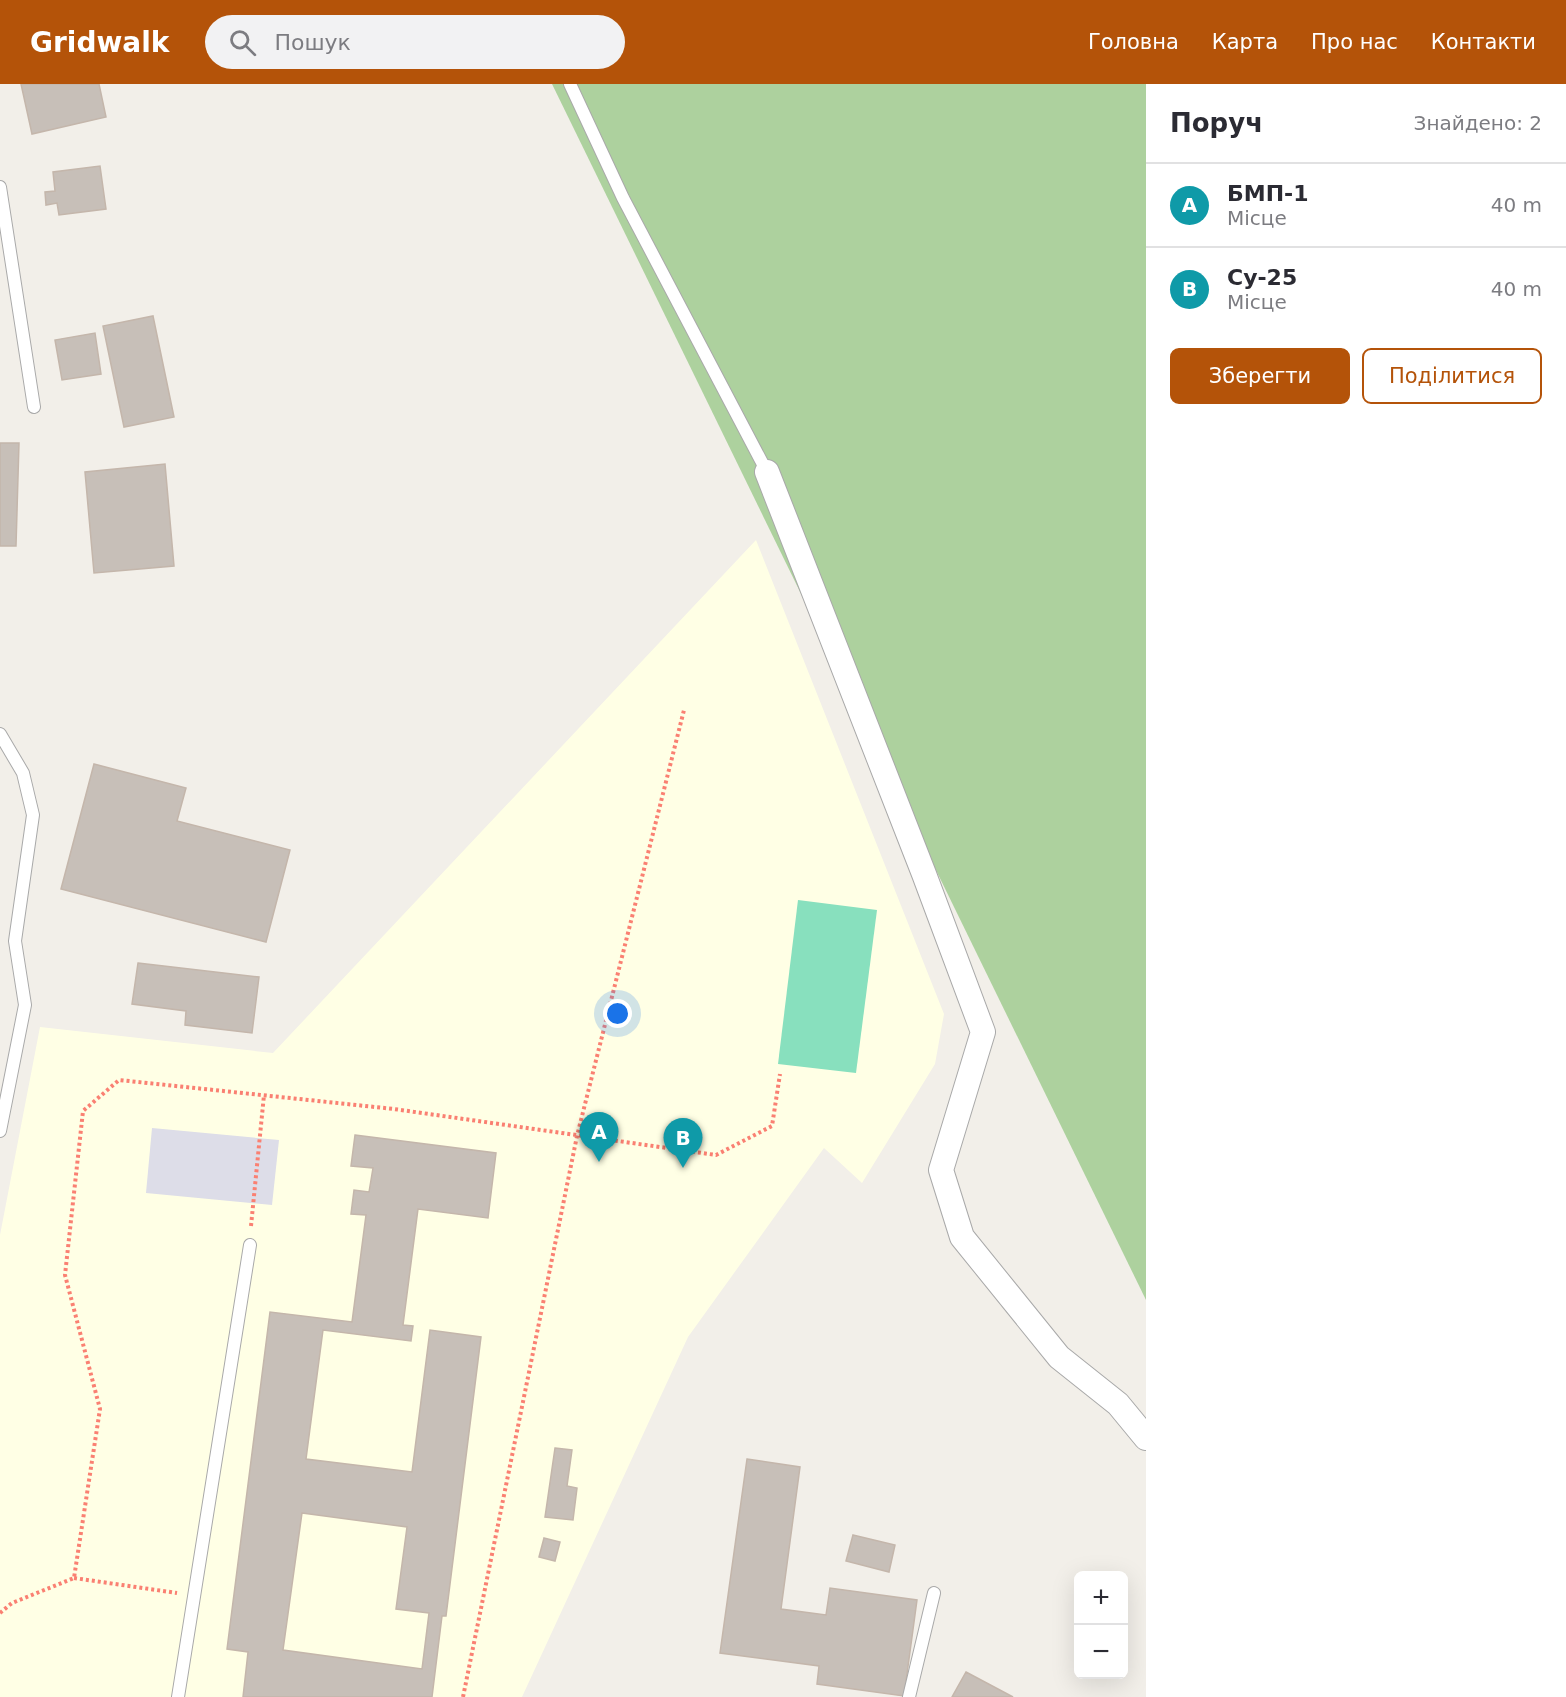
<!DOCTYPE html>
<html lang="uk">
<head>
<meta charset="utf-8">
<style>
	:root { --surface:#fff; --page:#f2f2f3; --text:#2b2b33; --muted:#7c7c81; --line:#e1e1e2; --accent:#b45309 }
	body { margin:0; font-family:"DejaVu Sans",sans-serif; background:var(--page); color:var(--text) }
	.controls { position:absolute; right:18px; bottom:18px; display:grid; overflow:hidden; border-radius:9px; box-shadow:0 6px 24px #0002 }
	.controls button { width:54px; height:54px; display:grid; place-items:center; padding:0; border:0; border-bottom:2px solid var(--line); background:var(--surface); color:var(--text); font:30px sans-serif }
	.you { position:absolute; left:618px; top:930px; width:21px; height:21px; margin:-15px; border:4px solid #fff; border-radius:50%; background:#1a73e8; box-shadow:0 0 0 9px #1a73e833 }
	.badge { display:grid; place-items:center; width:39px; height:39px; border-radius:50%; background:var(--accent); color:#fff; font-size:20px; font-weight:700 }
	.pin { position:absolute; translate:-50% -50px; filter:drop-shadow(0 2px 3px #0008) }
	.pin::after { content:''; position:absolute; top:32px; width:21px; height:18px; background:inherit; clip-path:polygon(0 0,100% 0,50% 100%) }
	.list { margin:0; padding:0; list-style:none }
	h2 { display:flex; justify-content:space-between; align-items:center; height:78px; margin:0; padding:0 24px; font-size:26px }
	h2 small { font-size:20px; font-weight:400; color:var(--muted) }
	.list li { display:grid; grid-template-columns:39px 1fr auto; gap:18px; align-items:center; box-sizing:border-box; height:84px; padding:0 24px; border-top:2px solid var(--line) }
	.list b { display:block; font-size:22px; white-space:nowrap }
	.list p { margin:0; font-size:20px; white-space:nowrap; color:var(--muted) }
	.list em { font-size:20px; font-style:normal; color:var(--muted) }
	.actions { display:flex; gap:12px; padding:18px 24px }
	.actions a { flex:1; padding:14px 0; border:2px solid var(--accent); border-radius:9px; text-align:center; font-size:21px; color:var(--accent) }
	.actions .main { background:var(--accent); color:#fff }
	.icon { flex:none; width:33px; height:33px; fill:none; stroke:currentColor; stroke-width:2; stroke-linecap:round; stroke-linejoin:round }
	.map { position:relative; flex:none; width:1146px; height:1613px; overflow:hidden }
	header { display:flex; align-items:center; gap:36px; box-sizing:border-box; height:84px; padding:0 30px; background:var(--accent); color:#fff }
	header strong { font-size:28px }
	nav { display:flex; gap:33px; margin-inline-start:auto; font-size:21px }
	.search { width:420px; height:54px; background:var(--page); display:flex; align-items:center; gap:15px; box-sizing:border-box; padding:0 21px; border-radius:33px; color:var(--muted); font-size:22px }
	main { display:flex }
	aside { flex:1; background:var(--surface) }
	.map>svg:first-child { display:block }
</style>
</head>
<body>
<header>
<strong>Gridwalk</strong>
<div class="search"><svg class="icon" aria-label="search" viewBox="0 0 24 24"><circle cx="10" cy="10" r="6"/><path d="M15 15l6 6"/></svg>Пошук</div>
<nav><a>Головна</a><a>Карта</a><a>Про нас</a><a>Контакти</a></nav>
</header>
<main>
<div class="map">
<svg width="1146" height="1613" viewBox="0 0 1146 1613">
	<rect width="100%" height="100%" fill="#f2efe9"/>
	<!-- education -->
	<path fill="#ffffe5" d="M756,456L944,930L935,980L862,1099L824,1064L688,1253L522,1613H0V1151L40,943L273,969Z"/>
	<!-- forest -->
	<path fill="#add19e" d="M552,0H1146V1216Z"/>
	<!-- pitch -->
	<path fill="#88e0be" d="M798,816L877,826L856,989L778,980Z"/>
	<!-- plaza -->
	<path fill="#dddde8" d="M152,1044L279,1056L272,1121L146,1109Z"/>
	<!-- building -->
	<path fill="#c7bfb8" stroke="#c4b6ab" stroke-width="1.5" fill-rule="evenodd" d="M21,0H99L106,33L32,50Z
		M100,82L106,125L59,131L57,119L46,121L45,108L55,107L53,88Z
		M153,232L174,333L124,343L103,242Z
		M95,249L101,290L62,296L55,256Z
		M0,359H19L16,462H0Z
		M165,380L174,482L94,489L85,388Z
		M94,680L186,704L177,737L290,766L266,858L61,805Z
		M138,879L259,893L252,949L185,941L186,927L132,920Z
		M355,1051L496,1069L488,1134L418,1125L403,1241L413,1242L411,1257L323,1246L306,1375L412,1388L430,1246L481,1253L446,1532H442L432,1613H243L248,1568L227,1565L270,1228L352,1238L366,1131L351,1130L354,1106L369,1108L373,1084L351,1082ZM302,1429L407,1443L396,1525L429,1529L422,1585L283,1566Z
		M555,1364L572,1366L567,1402L577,1404L573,1436L545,1433Z
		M747,1375L800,1383L781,1525L826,1531L830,1504L917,1516L904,1612L817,1600L819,1582L720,1569Z
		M853,1451L895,1461L889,1488L846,1477Z
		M544,1454L560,1458L555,1477L539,1473Z
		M966,1588L1013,1613H952Z"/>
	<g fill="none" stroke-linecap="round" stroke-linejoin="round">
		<!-- service casing -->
		<g stroke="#a9a9a9" stroke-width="14">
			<path id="service" d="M570,0L623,114L767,388
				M0,103L34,323
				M0,650L23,689L33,731L15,857L25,921L0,1047
				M178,1613L250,1161
				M909,1613L934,1509"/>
		</g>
		<!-- minor casing -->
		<g stroke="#a9a9a9" stroke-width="26">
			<path id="minor" d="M767,388L924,790L983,948L941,1086L962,1153L1059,1273L1118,1320L1146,1354"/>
		</g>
		<!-- path -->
		<path stroke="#fa8072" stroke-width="4" stroke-dasharray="3 3" stroke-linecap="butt" d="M251,1142L264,1011
			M74,1494L177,1509
			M0,1529L12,1519L74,1494L100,1325L65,1191L83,1027L119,996L394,1025L716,1071L772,1042L780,990
			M463,1613L577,1052L684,626"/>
		<!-- service -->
		<use href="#service" stroke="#fff" stroke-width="12"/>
		<!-- minor -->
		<use href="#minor" stroke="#fff" stroke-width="24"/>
	</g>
</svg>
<div class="controls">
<button>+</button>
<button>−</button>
</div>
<div class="you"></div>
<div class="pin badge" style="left:599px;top:1078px;background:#0f9aa8">A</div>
<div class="pin badge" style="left:683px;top:1084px;background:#0f9aa8">B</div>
</div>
<aside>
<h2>Поруч<small>Знайдено: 2</small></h2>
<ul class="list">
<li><span class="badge" style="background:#0f9aa8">A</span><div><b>БМП-1</b><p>Місце</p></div><em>40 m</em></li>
<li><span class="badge" style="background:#0f9aa8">B</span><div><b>Су-25</b><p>Місце</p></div><em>40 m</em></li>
</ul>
<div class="actions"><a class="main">Зберегти</a><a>Поділитися</a></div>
</aside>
</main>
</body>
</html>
